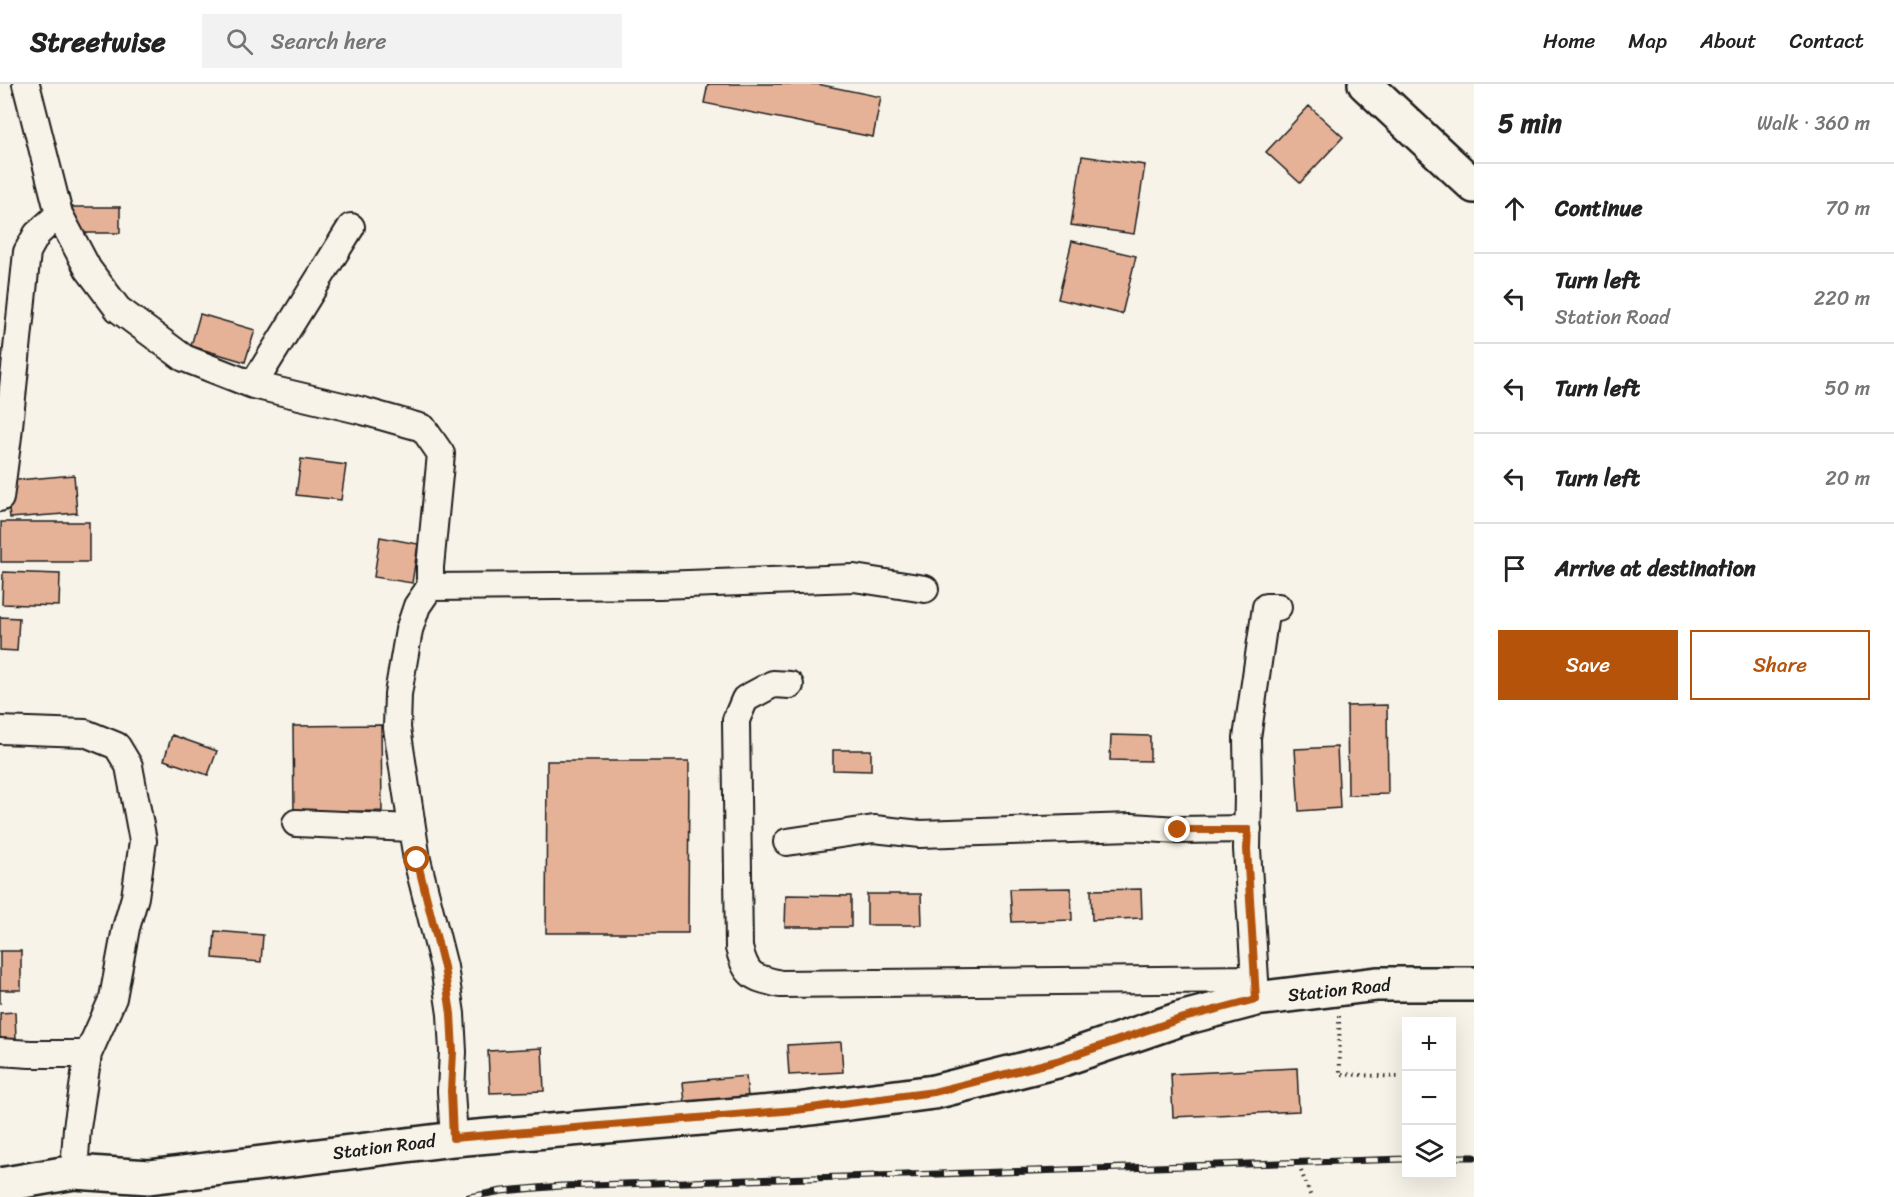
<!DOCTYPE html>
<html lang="en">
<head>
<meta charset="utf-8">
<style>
	:root { --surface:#fff; --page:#f2f2f2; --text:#222; --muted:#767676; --line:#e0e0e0; --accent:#b45309 }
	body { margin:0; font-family:Sriracha,sans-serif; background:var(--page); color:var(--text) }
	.controls { position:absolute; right:18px; bottom:18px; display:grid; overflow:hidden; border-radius:0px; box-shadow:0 6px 24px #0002 }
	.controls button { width:54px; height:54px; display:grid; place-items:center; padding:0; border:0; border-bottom:2px solid var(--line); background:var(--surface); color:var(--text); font:30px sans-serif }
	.stop { position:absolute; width:18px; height:18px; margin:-14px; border:4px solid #b45309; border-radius:50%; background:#fff }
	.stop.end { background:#b45309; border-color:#fff; box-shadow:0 2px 6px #0008 }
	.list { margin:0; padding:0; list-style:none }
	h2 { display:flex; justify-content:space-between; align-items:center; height:78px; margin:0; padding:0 24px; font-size:26px }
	h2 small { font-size:20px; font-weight:400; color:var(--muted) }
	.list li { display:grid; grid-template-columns:39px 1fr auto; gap:18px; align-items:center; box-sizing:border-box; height:90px; padding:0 24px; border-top:2px solid var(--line) }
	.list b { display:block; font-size:22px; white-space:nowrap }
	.list p { margin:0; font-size:20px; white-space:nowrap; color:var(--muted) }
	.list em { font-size:20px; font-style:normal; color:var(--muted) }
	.actions { display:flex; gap:12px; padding:18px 24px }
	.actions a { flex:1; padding:14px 0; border:2px solid var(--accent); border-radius:0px; text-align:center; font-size:21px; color:var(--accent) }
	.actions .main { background:var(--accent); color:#fff }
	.icon { flex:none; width:33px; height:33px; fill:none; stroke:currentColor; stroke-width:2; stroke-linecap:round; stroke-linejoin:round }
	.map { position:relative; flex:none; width:1474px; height:1113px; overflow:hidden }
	header { display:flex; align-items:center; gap:36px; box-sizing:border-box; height:84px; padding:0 30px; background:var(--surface); border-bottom:2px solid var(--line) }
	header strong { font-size:28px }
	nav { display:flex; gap:33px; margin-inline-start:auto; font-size:21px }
	.search { width:420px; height:54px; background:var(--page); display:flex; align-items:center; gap:15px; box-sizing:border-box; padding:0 21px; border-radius:0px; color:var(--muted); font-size:22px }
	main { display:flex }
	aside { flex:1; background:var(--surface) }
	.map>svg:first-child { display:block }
</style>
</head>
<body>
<header>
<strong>Streetwise</strong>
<div class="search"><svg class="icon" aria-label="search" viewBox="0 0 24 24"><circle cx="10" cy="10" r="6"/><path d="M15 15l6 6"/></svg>Search here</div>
<nav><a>Home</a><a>Map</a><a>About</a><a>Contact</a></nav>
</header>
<main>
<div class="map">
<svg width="1474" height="1113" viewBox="0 0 1474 1113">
	<rect width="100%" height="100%" fill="#f7f3e8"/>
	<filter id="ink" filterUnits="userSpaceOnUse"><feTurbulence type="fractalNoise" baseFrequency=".0167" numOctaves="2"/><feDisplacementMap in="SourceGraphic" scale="12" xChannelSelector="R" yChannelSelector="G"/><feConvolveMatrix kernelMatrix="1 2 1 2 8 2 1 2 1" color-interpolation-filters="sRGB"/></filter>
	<g filter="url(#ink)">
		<!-- building -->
		<path fill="#e5b298" stroke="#1c1c1c" stroke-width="1.5" d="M708,0H817L881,13L873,53L704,19Z
			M1309,22L1343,53L1300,99L1266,68Z
			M1082,72L1145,81L1134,150L1071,141Z
			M70,123H120V149H71Z
			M1072,157L1136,172L1122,230L1058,215Z
			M200,230L255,246L245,278L191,262Z
			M301,375L346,381L341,416L296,411Z
			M74,391L77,429L10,434L6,397Z
			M1,438H89V478H1Z
			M380,453L418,460L412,499L374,493Z
			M3,488L60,490L59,522L2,520Z
			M0,533L19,534L17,567L0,566Z
			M1387,621L1388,710L1348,711L1347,622Z
			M381,641L382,727L294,728L293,642Z
			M172,651L217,667L208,691L164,676Z
			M1111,651L1150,652V677L1110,676Z
			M1337,663L1340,724L1299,727L1295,665Z
			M833,666H871V687L833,686Z
			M547,677H689L688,849H546Z
			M1071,804L1072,836L1012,838L1010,805Z
			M1141,805L1142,834L1092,836L1091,806Z
			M867,810H921L922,841H867Z
			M786,811L851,812V843H785Z
			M215,847L263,851L261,878L213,874Z
			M0,867H21V906H0V920Z
			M15,928L16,955H0V929Z
			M841,958L843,988L789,991L787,961Z
			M542,964L544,1007L490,1009L488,967Z
			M1297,984L1299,1027L1173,1033L1171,990Z
			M746,992L748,1013L685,1019L683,998Z"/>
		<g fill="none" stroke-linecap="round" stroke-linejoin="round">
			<!-- street casing -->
			<g stroke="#1c1c1c" stroke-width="30">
				<path id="street" d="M26,0L59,130L88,185L118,225L184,274L253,301L363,327L423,344L441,370L430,483V503L417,522L409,546L398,610L397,644L417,776L444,883L451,930L453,968L451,1007L454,1055
					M253,301L351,143
					M0,414L8,352L27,168L37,150L59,130
					M430,503L660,501L854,494L925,505
					M790,601L773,600L745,615L736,636L739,864C747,892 751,893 780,900L1255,895
					M0,646L85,649L117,662L129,682L143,757L135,813L126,844L113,914L88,970L77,1044L74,1088
					M296,739L412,744
					M787,758L874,745L920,750L1132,743L1178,746L1248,745
					M1256,912L1247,765L1248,710L1247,654L1266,523H1278
					M0,968L30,970H88"/>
			</g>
			<!-- secondary casing -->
			<g stroke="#1c1c1c" stroke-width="38">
				<path id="secondary" d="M1365,0L1474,102
					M0,1101L74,1088L149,1093L454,1055L796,1026L934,1008L1057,977L1180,935L1256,915L1377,900H1474"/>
			</g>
			<!-- path -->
			<path stroke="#1c1c1c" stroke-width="4" stroke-dasharray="1.5 4.5" stroke-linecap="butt" d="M1339,932L1340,990L1399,993
				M1301,1087L1311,1113"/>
			<!-- street -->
			<use href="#street" stroke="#f7f3e8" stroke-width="26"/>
			<!-- secondary -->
			<use href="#secondary" stroke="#f7f3e8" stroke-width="33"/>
			<!-- rail casing -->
			<g stroke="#1c1c1c" stroke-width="7">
				<path id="rail" d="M1452,1073H1474
					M469,1113L502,1107L561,1102L1406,1075"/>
			</g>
			<!-- rail -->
			<use href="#rail" stroke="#f7f3e8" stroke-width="4.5" stroke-dasharray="14" stroke-linecap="butt"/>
		</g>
	</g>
	<g fill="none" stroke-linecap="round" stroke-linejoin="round" filter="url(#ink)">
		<!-- route -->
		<path stroke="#b45309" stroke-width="8" d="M417,776L444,883L451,930L453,968L451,1007L453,1054L796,1026L934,1008L1057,977L1180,935L1256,915L1247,765L1248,746H1178"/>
	</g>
	<g text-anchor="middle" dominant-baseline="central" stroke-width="4.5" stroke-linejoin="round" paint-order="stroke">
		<!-- street labels -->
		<g font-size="18" fill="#1c1c1c" stroke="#f7f3e8">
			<text transform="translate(1339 906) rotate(-6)">Station Road</text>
			<text transform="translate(384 1063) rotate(-7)">Station Road</text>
		</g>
	</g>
</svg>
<div class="controls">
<button>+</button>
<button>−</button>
<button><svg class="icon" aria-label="layers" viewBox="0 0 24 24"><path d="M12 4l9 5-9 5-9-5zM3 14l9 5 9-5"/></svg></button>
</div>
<div class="stop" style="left:417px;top:776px"></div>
<div class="stop end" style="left:1178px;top:746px"></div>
</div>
<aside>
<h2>5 min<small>Walk · 360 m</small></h2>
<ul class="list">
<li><svg class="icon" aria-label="ahead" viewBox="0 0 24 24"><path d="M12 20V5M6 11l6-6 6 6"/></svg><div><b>Continue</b></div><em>70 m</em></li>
<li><svg class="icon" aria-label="left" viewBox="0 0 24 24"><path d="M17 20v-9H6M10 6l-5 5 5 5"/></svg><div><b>Turn left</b><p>Station Road</p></div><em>220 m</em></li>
<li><svg class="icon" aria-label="left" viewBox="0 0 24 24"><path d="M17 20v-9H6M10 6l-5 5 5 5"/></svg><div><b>Turn left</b></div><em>50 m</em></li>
<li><svg class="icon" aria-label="left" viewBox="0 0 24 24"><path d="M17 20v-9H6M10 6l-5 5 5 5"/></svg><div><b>Turn left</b></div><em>20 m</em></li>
<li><svg class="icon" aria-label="arrive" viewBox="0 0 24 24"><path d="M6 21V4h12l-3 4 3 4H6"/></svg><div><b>Arrive at destination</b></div></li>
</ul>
<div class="actions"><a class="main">Save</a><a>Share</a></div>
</aside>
</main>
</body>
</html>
